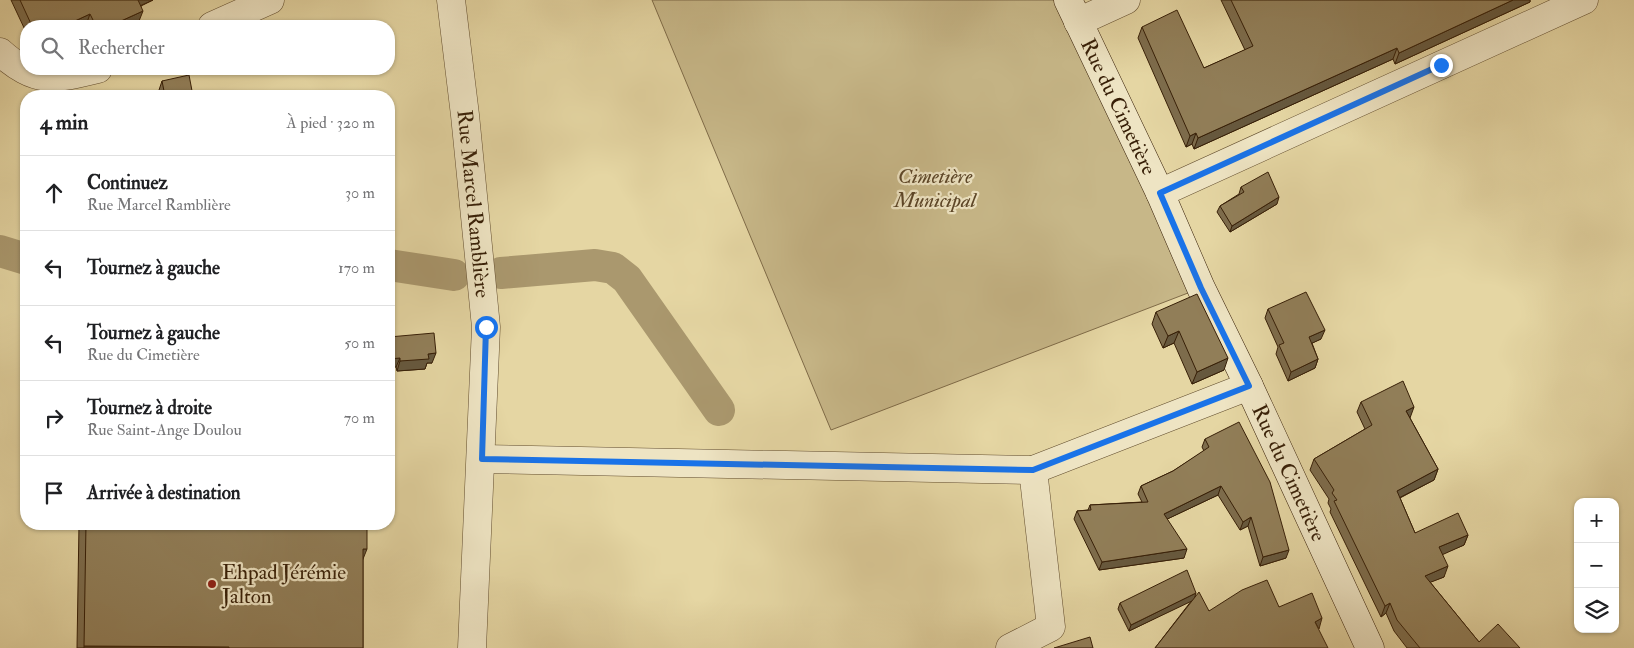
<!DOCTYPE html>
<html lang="fr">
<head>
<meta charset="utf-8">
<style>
	:root { --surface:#fff; --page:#f6f6f6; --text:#202124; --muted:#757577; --line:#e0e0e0 }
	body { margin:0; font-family:"IM FELL Double Pica",serif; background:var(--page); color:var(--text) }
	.controls { position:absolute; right:15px; bottom:15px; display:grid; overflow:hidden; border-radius:10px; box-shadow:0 1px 4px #0004 }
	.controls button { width:45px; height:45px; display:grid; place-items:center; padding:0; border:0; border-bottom:1px solid var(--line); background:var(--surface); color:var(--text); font:25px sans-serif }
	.stop { position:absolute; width:15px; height:15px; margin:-11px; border:4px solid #1a73e8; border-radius:50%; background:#fff }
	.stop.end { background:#1a73e8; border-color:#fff; box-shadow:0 1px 5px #0008 }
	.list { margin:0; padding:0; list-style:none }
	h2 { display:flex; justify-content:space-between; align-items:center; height:65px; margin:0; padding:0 20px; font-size:21px }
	h2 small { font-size:16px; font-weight:400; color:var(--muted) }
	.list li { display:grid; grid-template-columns:32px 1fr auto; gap:15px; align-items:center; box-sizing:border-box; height:75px; padding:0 20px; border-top:1px solid var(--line) }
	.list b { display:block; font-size:19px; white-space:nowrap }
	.list p { margin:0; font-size:16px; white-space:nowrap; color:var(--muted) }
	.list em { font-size:16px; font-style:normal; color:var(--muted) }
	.icon { flex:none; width:28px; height:28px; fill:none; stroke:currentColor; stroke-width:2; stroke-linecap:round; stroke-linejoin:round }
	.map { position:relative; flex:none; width:1634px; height:648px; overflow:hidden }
	.search { position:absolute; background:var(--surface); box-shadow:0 1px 4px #0004; left:20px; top:20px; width:375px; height:55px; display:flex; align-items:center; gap:12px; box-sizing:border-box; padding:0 18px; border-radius:20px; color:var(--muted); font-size:19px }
	.panel { position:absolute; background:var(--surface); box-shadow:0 1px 4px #0004; left:20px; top:90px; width:375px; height:440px; border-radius:20px }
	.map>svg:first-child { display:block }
</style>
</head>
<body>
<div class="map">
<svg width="1634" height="648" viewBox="0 0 1634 648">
	<rect width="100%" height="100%" fill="#e5d6a3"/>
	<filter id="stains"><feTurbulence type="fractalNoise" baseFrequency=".004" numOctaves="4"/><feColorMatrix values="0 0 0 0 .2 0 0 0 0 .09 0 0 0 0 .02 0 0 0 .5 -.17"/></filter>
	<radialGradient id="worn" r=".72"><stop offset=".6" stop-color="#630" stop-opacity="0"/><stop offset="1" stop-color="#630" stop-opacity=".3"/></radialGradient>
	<!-- green -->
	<path fill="#c7b788" stroke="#7f6b48" d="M652,0H1068L1201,288L831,430Z"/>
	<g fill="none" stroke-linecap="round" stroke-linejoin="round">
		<!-- canal -->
		<path stroke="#aa986e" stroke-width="32" d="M0,251L26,259
			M389,265L454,275
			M501,273L595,265L613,268L627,279L719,410"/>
		<!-- street casing -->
		<g stroke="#624d2e" stroke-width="29">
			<g id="street">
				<path id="s1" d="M451,0L465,115L486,327L472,648"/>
				<path d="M1078,22L1126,0"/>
				<path d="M212,26L270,0"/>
				<path d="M0,52C36,84 53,80 98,69"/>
				<path d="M1160,193L1584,0"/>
				<path d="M482,459L1033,470L1249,386"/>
				<path d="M1010,648L1051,627L1033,470"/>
			</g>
		</g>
		<!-- secondary casing -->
		<g stroke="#371f07" stroke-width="29">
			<g id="secondary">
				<path id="s2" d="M1068,0L1160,193L1201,288L1249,386L1370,648"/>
			</g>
		</g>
		<!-- street -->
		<use href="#street" stroke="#eee4c3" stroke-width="28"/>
		<!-- secondary -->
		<use href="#secondary" stroke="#eee4c3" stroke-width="28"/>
	</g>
	<!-- wall -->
	<path fill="#7d6c4c" stroke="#371f07" d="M11,0H153L141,6L139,21L129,26H87L86,25L83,26H26V32Z
		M1221,0H1530V2L1395,64L1393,59L1194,149L1192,144L1186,147L1138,38L1142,27L1204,68L1245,50Z
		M162,81L193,96H159L158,93Z
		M1241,187L1277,204L1230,232L1217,212L1220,206L1239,194Z
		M1268,309L1321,339L1312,343L1318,359L1315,368L1288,381L1276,354L1278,347L1265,318Z
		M1156,312L1224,370L1192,384L1174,343L1163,348L1152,324Z
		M389,337L432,363H427L425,369L397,371Z
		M1361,402L1410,418L1438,469L1434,480L1400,498L1415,533L1468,535L1464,545L1442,554L1444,577L1430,582L1479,642L1520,648H1407L1394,631L1386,613L1381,617L1330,512L1331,509L1328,503L1329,499L1310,470L1314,459L1365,429L1357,412Z
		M1205,439L1286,558L1260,566L1248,526L1240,530L1218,495L1167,519L1184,558L1099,570L1074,519L1077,511L1088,510L1090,505L1142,502L1138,494L1141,486L1173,471L1204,451L1202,447Z
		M79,524H367L363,559V648H77Z
		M1194,598L1209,611L1279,607L1322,618L1155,648L1192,600L1129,631L1118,609L1120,603Z"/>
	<!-- shaded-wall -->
	<path fill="#66583e" stroke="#371f07" d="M136,0H153L133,9Z
		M1513,0H1530V2L1395,64L1399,53Z
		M143,11L139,21L129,26H110Z
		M90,14L86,25L83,26H64Z
		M1397,48L1393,59L1194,149L1198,138Z
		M1196,133L1192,144L1186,147L1190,136Z
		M1279,197L1277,204L1230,232L1232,226Z
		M1325,330L1321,339L1306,346L1309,337Z
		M1179,331L1174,343L1163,348L1168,336Z
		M436,353L432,363H427L425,369L397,371L400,361L428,354Z
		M400,358L396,367L389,368V359Z
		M1228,358L1224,370L1192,384L1197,372Z
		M1318,359L1315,368L1288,381L1291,372Z
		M1414,407L1410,418L1406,411Z
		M1438,469L1434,480L1393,501L1397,491Z
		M1221,486L1218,495L1161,522L1164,514Z
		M1251,517L1248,526L1240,530L1243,522Z
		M1468,535L1464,545L1435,558L1439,547Z
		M363,549H367L359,569Z
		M1187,549L1184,558L1099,570L1102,562Z
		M1289,550L1286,558L1260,566L1263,557Z
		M1448,566L1444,577L1421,586L1425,576Z
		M1196,593L1194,600L1129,631L1131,625Z
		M1390,603L1386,613L1381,617L1385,606Z
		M1322,618L1319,629L1315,622Z
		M84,646L229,647V648H84Z"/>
	<!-- building -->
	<path fill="#917e58" stroke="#371f07" d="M20,0H138L143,11L110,26H96L90,14L64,26H32Z
		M1231,0H1513L1399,53L1397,48L1198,138L1196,133L1190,136L1142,27L1177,10L1204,68L1253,46Z
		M189,75L193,96H165L162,81Z
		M1268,172L1279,197L1232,226L1220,206L1244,192L1241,187Z
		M1306,292L1325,330L1309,337L1318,359L1291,372L1279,345L1284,343L1268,309Z
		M1197,294L1228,358L1197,372L1179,331L1168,336L1156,312Z
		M434,333L436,353L428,354L429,359L400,361V358L389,359V337Z
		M1403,381L1414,407L1406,411L1438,469L1397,491L1415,533L1458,513L1468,535L1439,547L1448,566L1425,576L1479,642L1498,624L1520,648H1420L1397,620L1390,603L1385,606L1334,501L1337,500L1332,493L1334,490L1314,459L1372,425L1361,402Z
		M1239,422L1270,482L1289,550L1263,557L1251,517L1243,522L1221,486L1164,514L1187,549L1102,562L1077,511L1091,510L1090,505L1148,502L1141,486L1173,471L1209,447L1205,439Z
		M86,524H367V549H363V648H229V647L84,646Z
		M1187,570L1196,593L1131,625L1120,603Z
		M1267,580L1279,607L1312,593L1322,618L1315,622L1328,648H1155L1199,592L1209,611L1242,590Z
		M1090,637L1093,648H1054Z"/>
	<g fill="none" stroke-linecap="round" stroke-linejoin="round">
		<!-- route -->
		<path stroke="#1a73e8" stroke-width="6" d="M486,327L482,459L1033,470L1249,386L1201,288L1160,193L1441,65"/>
	</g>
	<!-- markers -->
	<circle fill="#8f2418" stroke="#eee4c3" stroke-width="2" cx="212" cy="584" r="5"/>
	<g text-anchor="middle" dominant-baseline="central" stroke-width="4.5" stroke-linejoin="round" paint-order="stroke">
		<!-- street labels -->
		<g font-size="21" fill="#371f07" stroke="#eee4c3">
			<text stroke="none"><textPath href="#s2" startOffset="118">Rue du Cimetière</textPath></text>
			<text stroke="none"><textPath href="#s1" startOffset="205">Rue Marcel Ramblière</textPath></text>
			<text stroke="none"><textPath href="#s2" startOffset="522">Rue du Cimetière</textPath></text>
		</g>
		<!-- park labels -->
		<g font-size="21" font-style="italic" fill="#5b4527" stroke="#eee4c3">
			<text x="935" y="176">Cimetière<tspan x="935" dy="24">Municipal</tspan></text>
		</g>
		<!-- poi labels -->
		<g font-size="21" fill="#371f07" stroke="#eee4c3" text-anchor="start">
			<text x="222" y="572">Ehpad Jérémie<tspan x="222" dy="24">Jalton</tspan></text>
		</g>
	</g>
	<rect width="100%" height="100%" filter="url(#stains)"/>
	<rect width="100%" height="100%" fill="url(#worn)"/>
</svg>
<div class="controls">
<button>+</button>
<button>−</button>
<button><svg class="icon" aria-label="layers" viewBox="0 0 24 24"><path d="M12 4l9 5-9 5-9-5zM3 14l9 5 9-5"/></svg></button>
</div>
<div class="stop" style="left:486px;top:327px"></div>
<div class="stop end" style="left:1441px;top:65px"></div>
<div class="search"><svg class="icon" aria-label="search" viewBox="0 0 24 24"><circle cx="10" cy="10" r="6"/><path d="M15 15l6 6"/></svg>Rechercher</div>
<section class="panel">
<h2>4 min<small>À pied · 320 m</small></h2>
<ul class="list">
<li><svg class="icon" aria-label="ahead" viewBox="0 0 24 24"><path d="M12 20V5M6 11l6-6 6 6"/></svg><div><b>Continuez</b><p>Rue Marcel Ramblière</p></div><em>30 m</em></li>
<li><svg class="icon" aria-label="left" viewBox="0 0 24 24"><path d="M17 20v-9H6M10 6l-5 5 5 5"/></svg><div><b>Tournez à gauche</b></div><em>170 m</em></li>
<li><svg class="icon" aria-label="left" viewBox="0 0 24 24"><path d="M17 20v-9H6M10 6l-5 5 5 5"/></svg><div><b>Tournez à gauche</b><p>Rue du Cimetière</p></div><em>50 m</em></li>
<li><svg class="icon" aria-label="right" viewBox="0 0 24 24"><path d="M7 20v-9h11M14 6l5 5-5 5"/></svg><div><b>Tournez à droite</b><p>Rue Saint-Ange Doulou</p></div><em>70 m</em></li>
<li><svg class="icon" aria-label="arrive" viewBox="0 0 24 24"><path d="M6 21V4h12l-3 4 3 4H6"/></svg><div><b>Arrivée à destination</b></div></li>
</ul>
</section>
</div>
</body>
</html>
